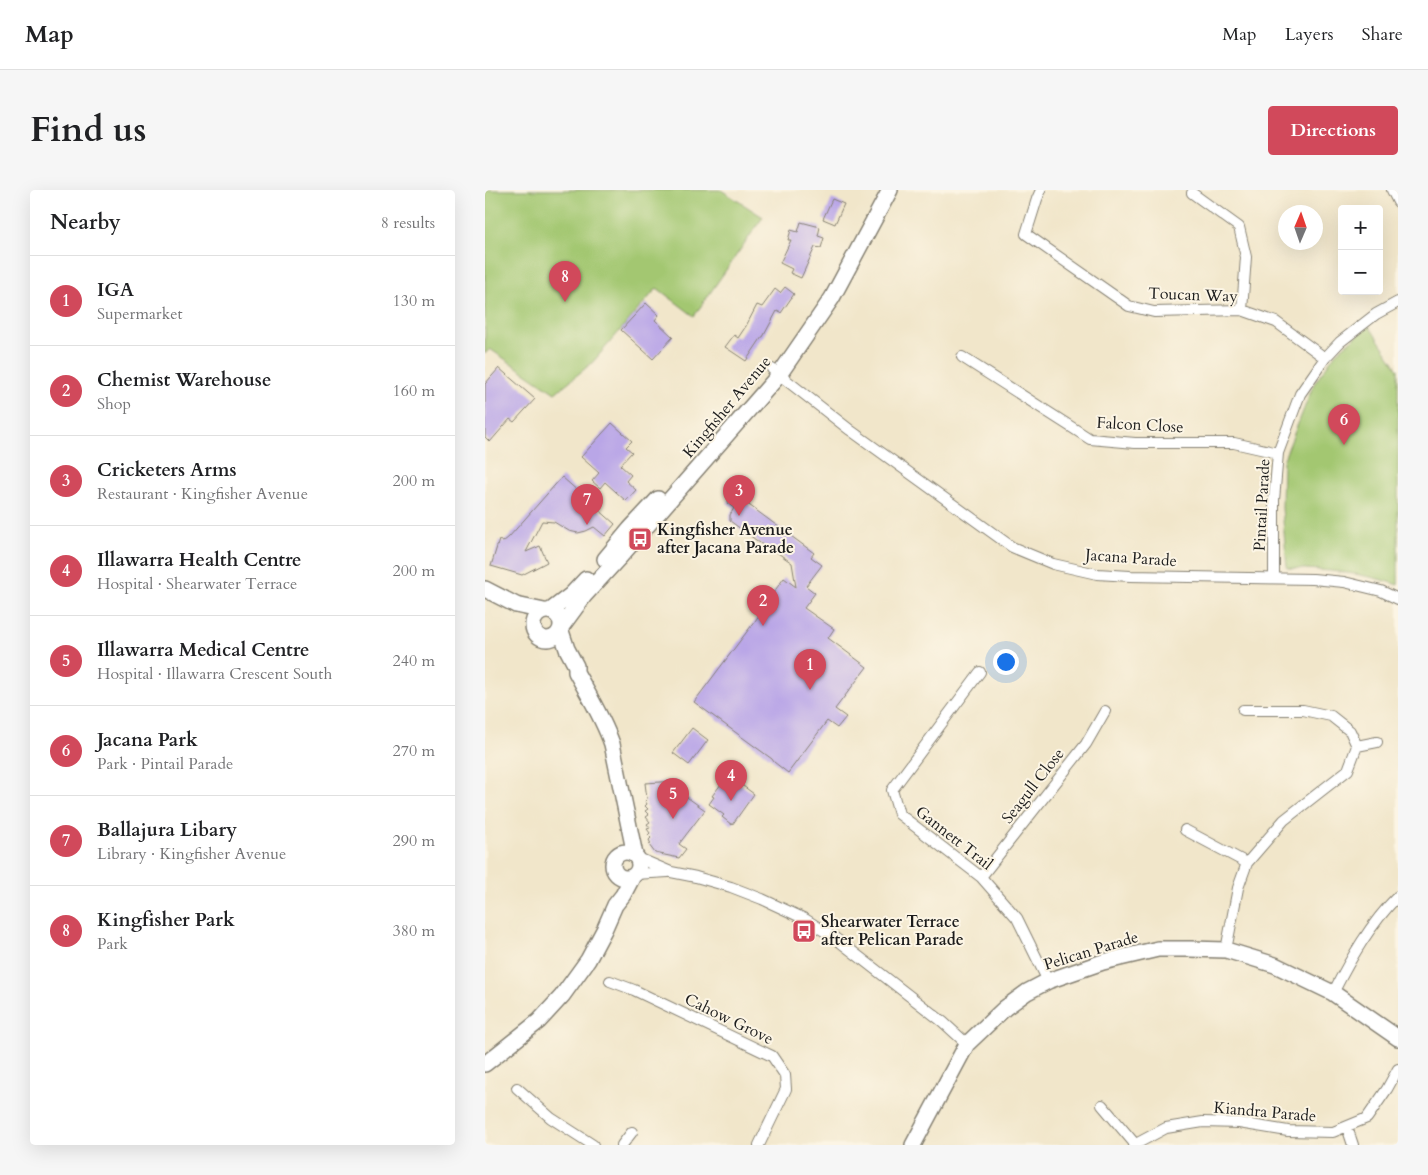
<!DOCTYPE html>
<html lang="en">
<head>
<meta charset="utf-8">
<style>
	:root { --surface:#fff; --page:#f6f6f6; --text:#202124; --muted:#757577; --line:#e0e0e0; --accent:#d1495b }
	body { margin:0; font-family:Cardo,serif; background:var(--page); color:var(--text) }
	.controls { position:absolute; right:15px; top:15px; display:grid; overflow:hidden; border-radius:5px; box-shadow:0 5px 20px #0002 }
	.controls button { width:45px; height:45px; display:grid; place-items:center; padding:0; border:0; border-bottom:1px solid var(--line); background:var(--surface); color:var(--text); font:25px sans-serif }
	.compass { position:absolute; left:793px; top:15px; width:45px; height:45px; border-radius:50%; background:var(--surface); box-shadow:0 5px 20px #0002; rotate:2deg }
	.you { position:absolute; left:520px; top:471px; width:18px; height:18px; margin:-12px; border:4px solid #fff; border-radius:50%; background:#1a73e8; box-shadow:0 0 0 8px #1a73e833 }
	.badge { display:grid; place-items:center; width:32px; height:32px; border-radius:50%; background:var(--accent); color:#fff; font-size:16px; font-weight:700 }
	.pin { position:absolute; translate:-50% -41px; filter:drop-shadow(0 1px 2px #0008) }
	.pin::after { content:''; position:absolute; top:26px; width:18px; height:15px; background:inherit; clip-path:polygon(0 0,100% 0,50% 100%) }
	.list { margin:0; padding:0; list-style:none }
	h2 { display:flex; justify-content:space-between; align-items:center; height:65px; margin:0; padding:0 20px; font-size:21px }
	h2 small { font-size:16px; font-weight:400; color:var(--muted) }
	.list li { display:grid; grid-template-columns:32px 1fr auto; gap:15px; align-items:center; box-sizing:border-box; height:90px; padding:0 20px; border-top:1px solid var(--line) }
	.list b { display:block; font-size:19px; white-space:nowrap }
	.list p { margin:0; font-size:16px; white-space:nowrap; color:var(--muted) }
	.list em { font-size:16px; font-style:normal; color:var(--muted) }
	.map { position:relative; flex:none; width:913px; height:955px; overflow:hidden; border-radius:5px }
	header { display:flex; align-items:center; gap:30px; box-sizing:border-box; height:70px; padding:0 25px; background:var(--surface); border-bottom:1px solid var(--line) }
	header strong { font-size:24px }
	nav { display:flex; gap:28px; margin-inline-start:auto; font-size:18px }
	.intro { display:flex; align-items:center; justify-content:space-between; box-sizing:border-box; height:120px; padding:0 30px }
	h1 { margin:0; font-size:35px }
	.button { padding:12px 22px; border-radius:5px; background:var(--accent); color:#fff; font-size:18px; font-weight:700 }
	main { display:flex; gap:30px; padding:0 30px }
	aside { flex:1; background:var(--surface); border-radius:5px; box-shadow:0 5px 20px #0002 }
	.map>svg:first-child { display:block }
</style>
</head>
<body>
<header>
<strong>Map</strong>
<nav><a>Map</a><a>Layers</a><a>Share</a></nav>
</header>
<div class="intro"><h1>Find us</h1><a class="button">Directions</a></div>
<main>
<aside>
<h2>Nearby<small>8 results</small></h2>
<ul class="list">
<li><span class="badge">1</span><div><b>IGA</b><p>Supermarket</p></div><em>130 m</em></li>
<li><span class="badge">2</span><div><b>Chemist Warehouse</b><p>Shop</p></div><em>160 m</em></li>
<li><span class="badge">3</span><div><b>Cricketers Arms</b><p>Restaurant · Kingfisher Avenue</p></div><em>200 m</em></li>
<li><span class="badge">4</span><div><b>Illawarra Health Centre</b><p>Hospital · Shearwater Terrace</p></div><em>200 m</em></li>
<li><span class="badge">5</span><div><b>Illawarra Medical Centre</b><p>Hospital · Illawarra Crescent South</p></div><em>240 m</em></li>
<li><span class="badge">6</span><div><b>Jacana Park</b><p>Park · Pintail Parade</p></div><em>270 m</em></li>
<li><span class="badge">7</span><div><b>Ballajura Libary</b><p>Library · Kingfisher Avenue</p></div><em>290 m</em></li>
<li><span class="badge">8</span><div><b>Kingfisher Park</b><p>Park</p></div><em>380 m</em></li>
</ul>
</aside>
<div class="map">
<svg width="913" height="955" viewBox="0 0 913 955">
	<rect width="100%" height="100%" fill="#fcf5e5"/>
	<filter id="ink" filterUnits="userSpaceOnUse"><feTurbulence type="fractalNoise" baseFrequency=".02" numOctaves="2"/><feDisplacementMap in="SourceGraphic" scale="10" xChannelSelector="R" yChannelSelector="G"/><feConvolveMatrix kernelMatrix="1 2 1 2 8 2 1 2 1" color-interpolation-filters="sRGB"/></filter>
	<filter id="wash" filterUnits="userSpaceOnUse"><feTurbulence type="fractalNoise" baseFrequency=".0096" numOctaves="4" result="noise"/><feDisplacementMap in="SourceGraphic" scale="20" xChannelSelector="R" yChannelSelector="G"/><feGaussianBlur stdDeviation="1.12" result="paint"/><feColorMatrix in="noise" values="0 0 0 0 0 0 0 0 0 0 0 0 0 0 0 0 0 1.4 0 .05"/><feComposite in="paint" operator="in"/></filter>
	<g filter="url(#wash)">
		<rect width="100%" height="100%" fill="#f1e6ca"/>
		<!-- green -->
		<path fill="#a3c771" stroke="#607246" d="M0,0H236L278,27L209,126L172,98L107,173L70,203L5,159L0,164Z
			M884,136L913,179V395C877,382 840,380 802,378L797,318L798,271L829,194L851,163Z"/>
		<g id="blocks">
			<!-- building -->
			<path fill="#b9a6e7" d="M347,9L359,14L350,34L338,29Z
				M316,32L335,37L333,46L339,48L336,58L330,57L316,88L305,83L307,79L295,73L306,50H303L306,40L313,42Z
				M300,97L309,104L296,123L292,121L278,147H277L261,171L240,157L249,145L253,148L261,136L272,115L277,117L290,99L295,103Z
				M161,113L174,125L170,130L188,147L168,169L136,140Z
				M14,178L50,209L29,232L25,229L5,252L0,247V194Z
				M127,233L147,251L141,257L147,262L135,275L146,285L141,291L151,300L141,311L120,292L115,298L107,291L114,283L96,267Z
				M77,287L130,334L120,346L109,337L101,341L93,343L84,341L69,332L57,331L41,362L55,356L62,372L37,385L6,376L14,350L18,352L24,347Z
				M249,304L329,363L326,367L337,375L321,396L330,403L319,418L349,439L343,448L382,477L350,519L361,527L352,538L342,531L303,583L289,572L287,569L209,512L276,423L275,421L299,388L311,397L307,373L290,361H286L245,331V325L249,318L242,313Z
				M207,538L223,550L204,575L188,563Z
				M243,585L269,604L247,635L237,627L239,625L224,614L229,607L227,606Z
				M192,591L193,593L200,598L196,603L220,620L194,654L201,659L194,668L170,663L164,655L166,654L164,650L166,648L163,645L165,643L162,639L165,638L162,634L165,632L161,627L164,625L160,621L163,619L160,616L162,614L160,611L162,609L160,593Z"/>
		</g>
	</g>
	<g filter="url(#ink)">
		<use href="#blocks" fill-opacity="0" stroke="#868173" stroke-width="1"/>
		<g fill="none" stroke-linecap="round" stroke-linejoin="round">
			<!-- street casing -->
			<g stroke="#868173" stroke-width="12">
				<path id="street" d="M556,0L552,9L541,44L644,116L669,122L757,120L791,132L840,168
					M907,0L913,12
					M707,3L754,37L761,67L757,120
					M477,167L605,249L650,253H749L793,263
					M287,179L365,240L527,357L568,374L612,384L645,386L828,389L859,392L896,401L913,409
					M789,388V310L793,263L815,204L840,168L855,152L891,124L913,112
					M495,482L407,600L414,624L496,687L532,728L563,791
					M872,556L892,552
					M700,640L762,673
					M151,667L186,682L211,687L246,697L277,709L320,729L350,748L458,832L482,854
					M150,684L183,682
					M496,687L601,554L620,521
					M741,760L753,698L762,673L799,630L863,580L872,556L865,541L846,526L818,520H758
					M125,791L149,800L287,866L300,885L301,899L274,955
					M848,803C866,768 885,734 913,706
					M32,898L66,928L108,955
					M617,915L650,954
					M862,937L868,955
					M137,955L147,942
					M649,955L681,938L718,932L754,933L803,941L848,942L882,928L902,899L913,879"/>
			</g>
			<!-- secondary casing -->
			<g stroke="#868173" stroke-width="18">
				<path id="secondary" d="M120,369L145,339L173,309
					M0,399L31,415L59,421
					M48 435a14 14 0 1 1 28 0a14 14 0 1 1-28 0Z
					M65,421L86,405L101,389
					M77,436L99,406L133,369L294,185L347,108L405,0
					M76,441L82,459L91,476V482C104,506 118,528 127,554L150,665
					M128 675a13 13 0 1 1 26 0a13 13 0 1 1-26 0Z
					M0,874L54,831L77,806L103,770L119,740L130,715L138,705L148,686
					M428,955L482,854L520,818L542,802L563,791L618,772L673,759H705L741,760L790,775L848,803L913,848"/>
			</g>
			<!-- street -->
			<use href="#street" stroke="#fff" stroke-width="10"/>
			<!-- secondary -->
			<use href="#secondary" stroke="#fff" stroke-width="15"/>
		</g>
	</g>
	<!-- icons -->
	<defs>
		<g id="bus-square" transform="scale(1.25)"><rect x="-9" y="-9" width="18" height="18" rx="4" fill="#d1495b" stroke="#fcf5e5"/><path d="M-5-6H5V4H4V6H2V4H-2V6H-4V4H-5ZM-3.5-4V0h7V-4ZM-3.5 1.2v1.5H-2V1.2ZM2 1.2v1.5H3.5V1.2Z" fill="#fff"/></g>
	</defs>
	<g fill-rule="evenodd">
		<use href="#bus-square" x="155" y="349"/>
		<use href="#bus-square" x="319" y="741"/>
	</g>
	<g text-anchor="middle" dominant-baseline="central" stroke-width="4" stroke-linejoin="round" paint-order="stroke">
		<!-- street labels -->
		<g font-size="16" fill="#1c1c1c" stroke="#fcf5e5">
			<text transform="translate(708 105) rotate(2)">Toucan Way</text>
			<text transform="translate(242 217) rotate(-50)">Kingfisher Avenue</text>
			<text transform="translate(655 235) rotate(3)">Falcon Close</text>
			<text transform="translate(777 315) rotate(-87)">Pintail Parade</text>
			<text transform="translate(646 368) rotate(4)">Jacana Parade</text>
			<text transform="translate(548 596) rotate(-52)">Seagull Close</text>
			<text transform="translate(469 648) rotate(38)">Gannett Trail</text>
			<text transform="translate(606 761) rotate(-17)">Pelican Parade</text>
			<text transform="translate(244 829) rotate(26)">Cahow Grove</text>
			<text transform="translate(780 922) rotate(5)">Kiandra Parade</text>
		</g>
		<!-- poi labels -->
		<g font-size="16" font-weight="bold" fill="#1c1c1c" stroke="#fcf5e5" text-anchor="start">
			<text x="172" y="340">Kingfisher Avenue<tspan x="172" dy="18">after Jacana Parade</tspan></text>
			<text x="336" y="732">Shearwater Terrace<tspan x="336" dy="18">after Pelican Parade</tspan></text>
		</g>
	</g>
</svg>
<div class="controls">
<button>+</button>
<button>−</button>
</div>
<svg class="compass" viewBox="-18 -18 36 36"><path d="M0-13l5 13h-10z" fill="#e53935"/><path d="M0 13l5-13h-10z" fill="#757577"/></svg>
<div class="you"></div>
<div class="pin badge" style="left:325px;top:500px">1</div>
<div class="pin badge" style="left:278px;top:436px">2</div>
<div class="pin badge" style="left:254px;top:326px">3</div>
<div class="pin badge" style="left:246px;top:611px">4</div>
<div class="pin badge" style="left:188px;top:629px">5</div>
<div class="pin badge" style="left:859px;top:255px">6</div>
<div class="pin badge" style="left:102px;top:335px">7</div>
<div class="pin badge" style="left:80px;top:112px">8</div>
</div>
</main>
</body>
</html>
